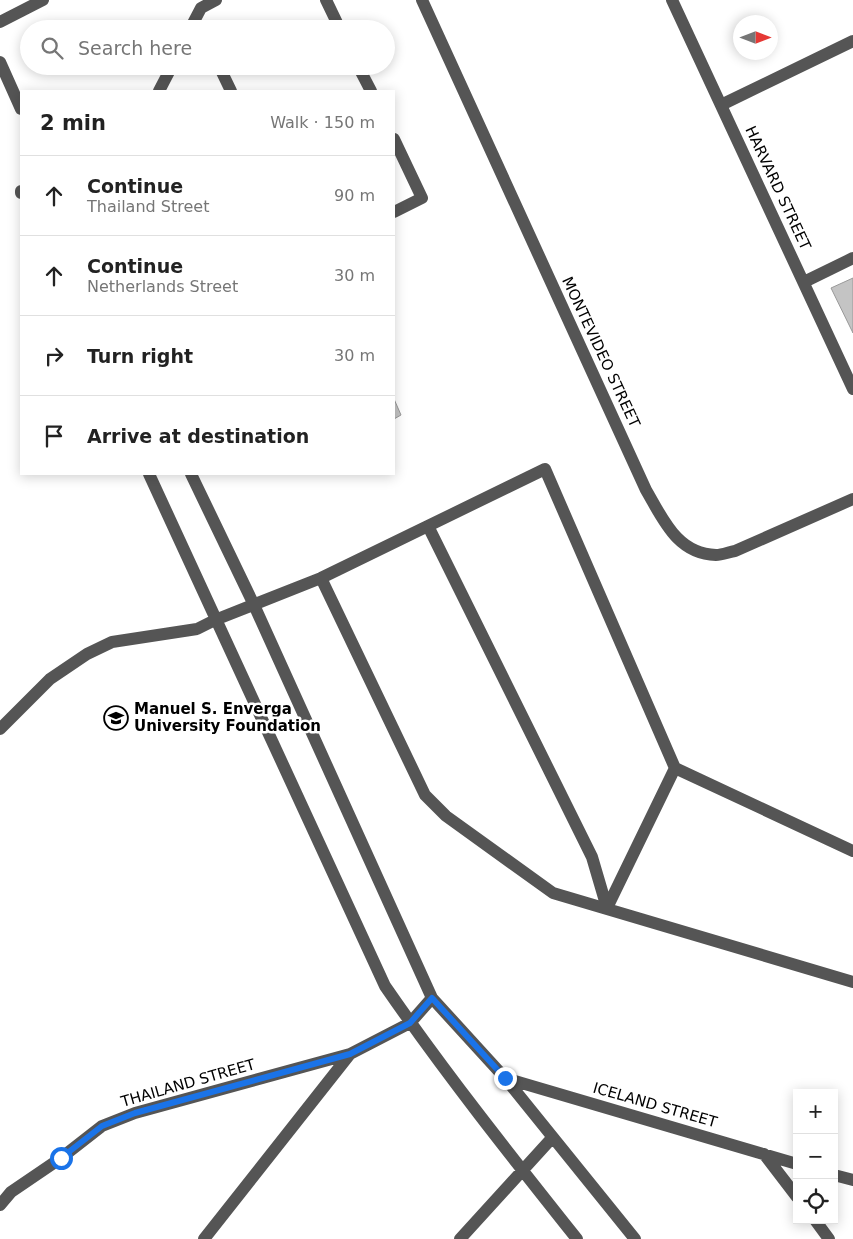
<!DOCTYPE html>
<html lang="en">
<head>
<meta charset="utf-8">
<style>
	:root { --surface:#fff; --page:#f2f2f2; --text:#222; --muted:#767676; --line:#e0e0e0 }
	body { margin:0; font-family:"DejaVu Sans",sans-serif; background:var(--page); color:var(--text) }
	.controls { position:absolute; right:15px; bottom:15px; display:grid; overflow:hidden; border-radius:0px; box-shadow:0 2px 12px #0003 }
	.controls button { width:45px; height:45px; display:grid; place-items:center; padding:0; border:0; border-bottom:1px solid var(--line); background:var(--surface); color:var(--text); font:25px sans-serif }
	.compass { position:absolute; left:733px; top:15px; width:45px; height:45px; border-radius:50%; background:var(--surface); box-shadow:0 2px 12px #0003; rotate:90deg }
	.stop { position:absolute; width:15px; height:15px; margin:-11px; border:4px solid #1a73e8; border-radius:50%; background:#fff }
	.stop.end { background:#1a73e8; border-color:#fff; box-shadow:0 1px 5px #0008 }
	.list { margin:0; padding:0; list-style:none }
	h2 { display:flex; justify-content:space-between; align-items:center; height:65px; margin:0; padding:0 20px; font-size:21px }
	h2 small { font-size:16px; font-weight:400; color:var(--muted) }
	.list li { display:grid; grid-template-columns:32px 1fr auto; gap:15px; align-items:center; box-sizing:border-box; height:80px; padding:0 20px; border-top:1px solid var(--line) }
	.list b { display:block; font-size:19px; white-space:nowrap }
	.list p { margin:0; font-size:16px; white-space:nowrap; color:var(--muted) }
	.list em { font-size:16px; font-style:normal; color:var(--muted) }
	.icon { flex:none; width:28px; height:28px; fill:none; stroke:currentColor; stroke-width:2; stroke-linecap:round; stroke-linejoin:round }
	.map { position:relative; flex:none; width:853px; height:1239px; overflow:hidden }
	.search { position:absolute; background:var(--surface); box-shadow:0 2px 12px #0003; left:20px; top:20px; width:375px; height:55px; display:flex; align-items:center; gap:12px; box-sizing:border-box; padding:0 18px; border-radius:28px; color:var(--muted); font-size:19px }
	.panel { position:absolute; background:var(--surface); box-shadow:0 2px 12px #0003; left:20px; top:90px; width:375px; height:385px; border-radius:0px }
	.map>svg:first-child { display:block }
</style>
</head>
<body>
<div class="map">
<svg width="853" height="1239" viewBox="0 0 853 1239">
	<rect width="100%" height="100%" fill="#fff"/>
	<!-- building -->
	<path fill="#c4c4c4" stroke="#999" d="M853,278V333L831,288Z
		M394,399L401,415L394,419Z"/>
	<g fill="none" stroke-linecap="round" stroke-linejoin="round">
		<!-- minor -->
		<path stroke="#555" stroke-width="12" d="M326,0L340,29
			M422,0L646,490C663,519 677,554 716,555C722,555 729,552 735,551L853,499
			M672,0L853,389
			M0,22L43,0
			M190,29L201,8L216,0
			M0,62L21,109
			M219,66L231,91
			M358,66L371,91
			M159,91L172,66
			M721,105L853,41
			M394,139L422,198L394,212
			M21,191V193
			M804,282L853,258
			M149,474L385,986C445,1073 511,1156 577,1239
			M191,474L254,605L432,998L505,1078L635,1239
			M428,526L592,857L607,908
			M321,578L425,795L446,816L553,893L853,982
			M0,729L50,679L87,654L112,642L197,629L215,620L321,578L545,469L675,768L853,851
			M607,908L675,768
			M505,1078L797,1164
			M764,1154L797,1197
			M834,1175L853,1180
			M0,1205L11,1192L61,1158L102,1126L135,1113L350,1054
			M815,1220L829,1239
			M204,1239L350,1054L410,1023L432,998
			M460,1239L552,1138"/>
	</g>
	<g fill="none" stroke-linecap="round" stroke-linejoin="round">
		<!-- route -->
		<path stroke="#1a73e8" stroke-width="6" d="M61,1158L102,1126L135,1113L350,1054L410,1023L432,998L505,1078"/>
	</g>
	<!-- icons -->
	<defs>
		<g id="university-ring" transform="scale(1.25)"><circle r="9.5" fill="#fff" stroke="#000" stroke-width="1.5"/><path d="M0-5L7-2L0 1L-7-2ZM-4 1L0 2.5L4 1V4Q0 6-4 4Z" fill="#000"/></g>
	</defs>
	<g fill-rule="evenodd">
		<use href="#university-ring" x="116" y="718"/>
	</g>
	<g text-anchor="middle" dominant-baseline="central" stroke-width="5" stroke-linejoin="round" paint-order="stroke">
		<!-- street labels -->
		<g font-size="15" fill="#000" stroke="#fff">
			<text transform="translate(778 188) rotate(65)">HARVARD STREET</text>
			<text transform="translate(601 352) rotate(65)">MONTEVIDEO STREET</text>
			<text transform="translate(188 1083) rotate(-16)">THAILAND STREET</text>
			<text transform="translate(655 1105) rotate(16)">ICELAND STREET</text>
		</g>
		<!-- poi labels -->
		<g font-size="15" font-weight="bold" fill="#000" stroke="#fff" text-anchor="start">
			<text x="134" y="709">Manuel S. Enverga<tspan x="134" dy="17">University Foundation</tspan></text>
		</g>
	</g>
</svg>
<div class="controls">
<button>+</button>
<button>−</button>
<button><svg class="icon" aria-label="locate" viewBox="0 0 24 24"><circle cx="12" cy="12" r="6"/><path d="M12 2v4M12 18v4M2 12h4M18 12h4"/></svg></button>
</div>
<svg class="compass" viewBox="-18 -18 36 36"><path d="M0-13l5 13h-10z" fill="#e53935"/><path d="M0 13l5-13h-10z" fill="#767676"/></svg>
<div class="stop" style="left:61px;top:1158px"></div>
<div class="stop end" style="left:505px;top:1078px"></div>
<div class="search"><svg class="icon" aria-label="search" viewBox="0 0 24 24"><circle cx="10" cy="10" r="6"/><path d="M15 15l6 6"/></svg>Search here</div>
<section class="panel">
<h2>2 min<small>Walk · 150 m</small></h2>
<ul class="list">
<li><svg class="icon" aria-label="ahead" viewBox="0 0 24 24"><path d="M12 20V5M6 11l6-6 6 6"/></svg><div><b>Continue</b><p>Thailand Street</p></div><em>90 m</em></li>
<li><svg class="icon" aria-label="ahead" viewBox="0 0 24 24"><path d="M12 20V5M6 11l6-6 6 6"/></svg><div><b>Continue</b><p>Netherlands Street</p></div><em>30 m</em></li>
<li><svg class="icon" aria-label="right" viewBox="0 0 24 24"><path d="M7 20v-9h11M14 6l5 5-5 5"/></svg><div><b>Turn right</b></div><em>30 m</em></li>
<li><svg class="icon" aria-label="arrive" viewBox="0 0 24 24"><path d="M6 21V4h12l-3 4 3 4H6"/></svg><div><b>Arrive at destination</b></div></li>
</ul>
</section>
</div>
</body>
</html>
